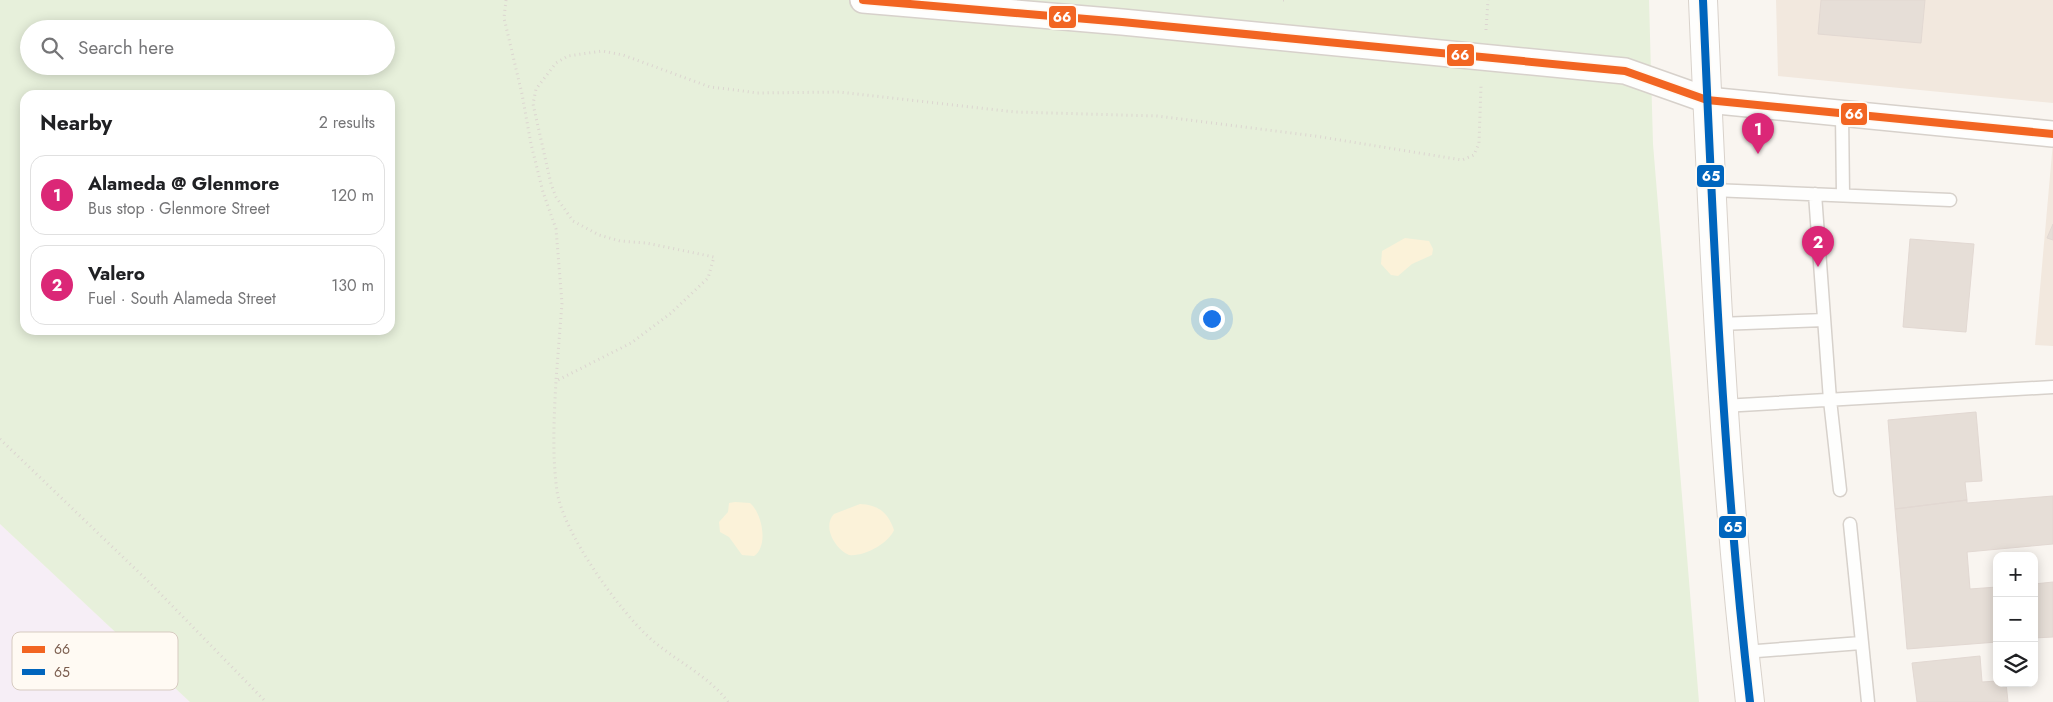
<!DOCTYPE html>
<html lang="en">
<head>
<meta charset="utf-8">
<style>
	:root { --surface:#fff; --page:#f2f2f2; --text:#202124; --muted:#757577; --line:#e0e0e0; --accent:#db2777 }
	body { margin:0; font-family:Jost,sans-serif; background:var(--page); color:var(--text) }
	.controls { position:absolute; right:15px; bottom:15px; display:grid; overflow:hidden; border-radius:10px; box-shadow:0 2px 12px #0003 }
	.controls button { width:45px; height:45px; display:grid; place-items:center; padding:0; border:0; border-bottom:1px solid var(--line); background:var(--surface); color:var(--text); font:25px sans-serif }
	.you { position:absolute; left:1211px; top:318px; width:18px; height:18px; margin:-12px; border:4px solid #fff; border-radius:50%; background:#1a73e8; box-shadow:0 0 0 8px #1a73e833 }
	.badge { display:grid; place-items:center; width:32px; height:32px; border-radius:50%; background:var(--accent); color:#fff; font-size:16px; font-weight:700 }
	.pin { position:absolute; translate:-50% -41px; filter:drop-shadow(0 1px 2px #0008) }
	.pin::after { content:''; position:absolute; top:26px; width:18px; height:15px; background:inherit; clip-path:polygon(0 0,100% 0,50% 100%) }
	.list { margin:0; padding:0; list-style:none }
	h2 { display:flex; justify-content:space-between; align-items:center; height:65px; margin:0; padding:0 20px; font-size:21px }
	h2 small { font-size:16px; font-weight:400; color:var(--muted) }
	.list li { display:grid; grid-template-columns:32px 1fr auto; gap:15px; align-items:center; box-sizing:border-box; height:80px; margin:0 10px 10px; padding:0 10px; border:1px solid var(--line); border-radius:15px }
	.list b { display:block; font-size:19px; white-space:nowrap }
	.list p { margin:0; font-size:16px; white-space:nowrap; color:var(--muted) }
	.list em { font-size:16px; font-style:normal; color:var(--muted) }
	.icon { flex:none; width:28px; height:28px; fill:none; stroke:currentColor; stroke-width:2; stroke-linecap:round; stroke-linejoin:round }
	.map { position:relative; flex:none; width:2053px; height:702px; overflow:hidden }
	.search { position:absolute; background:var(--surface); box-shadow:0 2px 12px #0003; left:20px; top:20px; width:375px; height:55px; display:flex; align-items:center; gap:12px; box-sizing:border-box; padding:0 18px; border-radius:28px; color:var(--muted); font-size:19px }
	.panel { position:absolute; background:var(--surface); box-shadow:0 2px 12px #0003; left:20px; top:90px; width:375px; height:245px; border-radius:15px }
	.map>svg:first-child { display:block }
</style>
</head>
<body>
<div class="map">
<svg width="2053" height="702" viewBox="0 0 2053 702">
	<rect width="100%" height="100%" fill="#f9f5f0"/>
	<!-- residential -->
	<path fill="#f2e8de" d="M1776,0H2053V103L1778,76Z
		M2053,142V346L2035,345Z"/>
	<!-- education -->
	<path fill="#f6eef6" d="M0,524L190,702H0Z"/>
	<!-- green -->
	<path fill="#e7f0db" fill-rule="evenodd" d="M0,0H1649L1653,144L1699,702H190L0,524ZM29,29H386V66H29ZM25,95H390V330H25Z"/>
	<!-- sand -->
	<path fill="#fbf2d9" d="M1405,238L1429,241L1433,249L1432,255L1412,264L1398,276L1391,275L1381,264L1382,251Z
		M735,502L750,503C762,513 769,546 754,556L742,555L729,537L720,532L719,522L728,512L729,503Z
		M860,504C878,505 888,512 894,530C889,543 864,557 849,555C835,549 822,527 834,514Z"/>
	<!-- building -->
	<path fill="#e6ded7" stroke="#e2d8d2" d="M1821,0H1925L1921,43L1818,34Z
		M2053,224V240L2047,238Z
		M1910,239L1974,244L1966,332L1903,327Z
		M1976,412L1982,481L1965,482L1967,500L1895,509L1888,420Z
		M2053,496V544L1967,552L1970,589L1997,587V642L1907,649L1895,509L1967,500V503Z
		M2053,582V637L2034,638V584Z
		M1980,656L1982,682L1997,681V683H2006L2008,702H1917L1912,663Z"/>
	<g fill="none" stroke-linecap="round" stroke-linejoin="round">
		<!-- service casing -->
		<g stroke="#d7d1cb" stroke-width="15">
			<path id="service" d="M1842,114L1843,195
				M1712,190L1950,200
				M1815,194L1830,400L1840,490
				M1718,324L1824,320
				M1723,406L2053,387
				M1850,524L1868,702
				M1744,652L1861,643"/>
		</g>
		<!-- minor casing -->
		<g stroke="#d7d1cb" stroke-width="28">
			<path id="minor" d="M863,0L1122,22L1625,71L1707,100L2053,134"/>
		</g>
		<!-- secondary casing -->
		<g stroke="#d9d2cb" stroke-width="30">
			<path id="secondary" d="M1703,0C1713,234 1723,469 1750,702"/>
		</g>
		<!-- path -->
		<path stroke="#dcd5d0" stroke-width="3" stroke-dasharray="1 4" stroke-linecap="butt" d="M506,0L504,18L522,94L531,144L543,192L556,229L562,303L556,380
			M1283,0H1287
			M1486,30L1488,0
			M0,439L151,584L266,702
			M728,702C709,676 676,661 652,640C620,612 563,533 557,491C552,455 554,417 556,381L631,343L671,313L708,278L714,257L646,243L620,241L599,235L573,221L556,197L551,184L533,104L536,89L556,63L568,56L602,51L623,55L710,87L736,90L757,93L839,92L1015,112L1157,116L1315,136L1462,160L1474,155L1479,143L1481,86"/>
		<!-- service -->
		<use href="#service" stroke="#fefefd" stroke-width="12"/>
		<!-- minor -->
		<use href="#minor" stroke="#fefefd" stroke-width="25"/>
		<!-- secondary -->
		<use href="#secondary" stroke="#fefefd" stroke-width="28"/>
		<!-- bus-1 casing -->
		<g stroke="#fffaf3" stroke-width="11">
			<path id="bus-1" d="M863,0L1122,22L1625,71L1707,100L2053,134"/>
		</g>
		<!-- bus-2 casing -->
		<g stroke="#fffaf3" stroke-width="11">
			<path id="bus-2" d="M1703,0C1713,234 1723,469 1750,702"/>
		</g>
		<!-- bus-1 -->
		<use href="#bus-1" stroke="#f26522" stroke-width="8"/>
		<!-- bus-2 -->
		<use href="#bus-2" stroke="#0065bd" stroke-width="8"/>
	</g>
	<!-- legend -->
	<rect x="12" y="632" width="166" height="58" rx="8" fill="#fffaf3" stroke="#d7cbc1" stroke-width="1"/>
	<rect x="22" y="646" width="23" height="7" fill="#f26522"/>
	<rect x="22" y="669" width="23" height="6" fill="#0065bd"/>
	<g font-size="14" fill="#7a5c4d">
		<text x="54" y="654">66</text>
		<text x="54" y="677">65</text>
	</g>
	<g stroke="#fffaf3" stroke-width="2">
		<rect x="1048" y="5" width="29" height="24" rx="5" fill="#f26522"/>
		<rect x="1446" y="43" width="29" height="24" rx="5" fill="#f26522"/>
		<rect x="1840" y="102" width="28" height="24" rx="5" fill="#f26522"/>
		<rect x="1696" y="164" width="29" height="24" rx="5" fill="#0065bd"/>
		<rect x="1718" y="515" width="29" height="24" rx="5" fill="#0065bd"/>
	</g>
	<g font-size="14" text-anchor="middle" font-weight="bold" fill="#fff">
		<text x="1062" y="22">66</text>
		<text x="1460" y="60">66</text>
		<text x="1854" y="119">66</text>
		<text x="1711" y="181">65</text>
		<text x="1733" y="532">65</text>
	</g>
</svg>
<div class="controls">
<button>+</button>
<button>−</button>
<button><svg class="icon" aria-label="layers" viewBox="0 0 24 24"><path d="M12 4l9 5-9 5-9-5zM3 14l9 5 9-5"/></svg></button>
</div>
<div class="you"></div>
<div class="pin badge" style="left:1758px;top:154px">1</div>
<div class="pin badge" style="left:1818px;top:267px">2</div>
<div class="search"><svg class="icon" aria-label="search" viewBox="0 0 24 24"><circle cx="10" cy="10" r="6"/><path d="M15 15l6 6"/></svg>Search here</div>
<section class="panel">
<h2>Nearby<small>2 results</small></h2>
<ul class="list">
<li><span class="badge">1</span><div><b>Alameda @ Glenmore</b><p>Bus stop · Glenmore Street</p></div><em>120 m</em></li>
<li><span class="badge">2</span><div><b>Valero</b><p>Fuel · South Alameda Street</p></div><em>130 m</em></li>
</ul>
</section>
</div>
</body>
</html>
